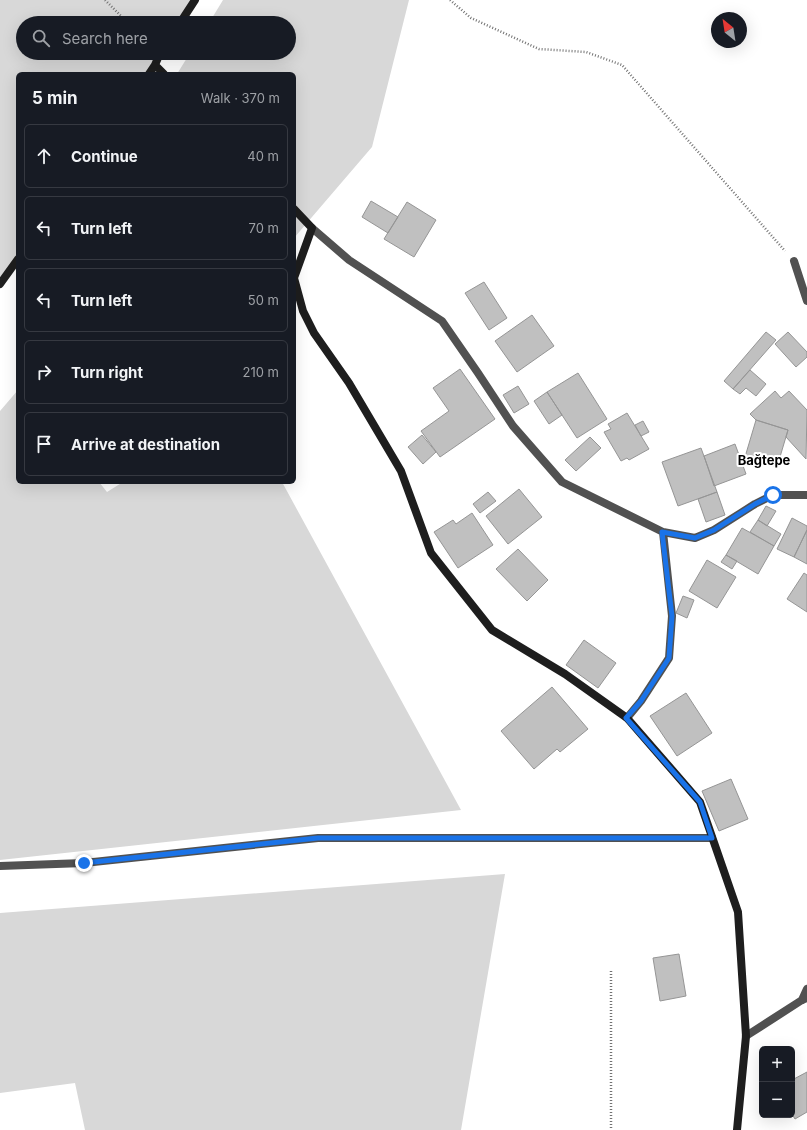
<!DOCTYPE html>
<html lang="en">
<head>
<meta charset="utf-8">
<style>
	:root { --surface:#171b24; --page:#20242c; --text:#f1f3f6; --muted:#9ea1a6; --line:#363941 }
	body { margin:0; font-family:Inter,sans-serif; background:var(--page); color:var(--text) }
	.controls { position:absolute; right:12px; bottom:12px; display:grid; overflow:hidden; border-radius:6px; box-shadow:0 4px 16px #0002 }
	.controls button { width:36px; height:36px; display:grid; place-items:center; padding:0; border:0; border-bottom:1px solid var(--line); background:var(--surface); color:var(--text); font:20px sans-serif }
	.compass { position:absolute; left:711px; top:12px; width:36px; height:36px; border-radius:50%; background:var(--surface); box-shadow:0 4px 16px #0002; rotate:330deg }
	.stop { position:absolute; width:12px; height:12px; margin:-9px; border:3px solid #1a73e8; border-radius:50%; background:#fff }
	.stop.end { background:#1a73e8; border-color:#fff; box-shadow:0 1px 4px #0008 }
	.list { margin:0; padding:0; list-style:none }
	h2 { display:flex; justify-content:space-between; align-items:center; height:52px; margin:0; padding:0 16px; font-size:17px }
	h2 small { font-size:13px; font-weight:400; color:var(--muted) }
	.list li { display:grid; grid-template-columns:26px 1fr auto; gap:12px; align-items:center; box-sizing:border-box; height:64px; margin:0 8px 8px; padding:0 8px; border:1px solid var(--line); border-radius:6px }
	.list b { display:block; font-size:15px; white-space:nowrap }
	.list em { font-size:13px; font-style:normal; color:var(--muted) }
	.icon { flex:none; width:22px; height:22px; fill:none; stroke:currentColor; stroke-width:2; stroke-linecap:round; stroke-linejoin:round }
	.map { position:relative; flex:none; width:807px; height:1130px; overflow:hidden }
	.search { position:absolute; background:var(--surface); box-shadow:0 4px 16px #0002; left:16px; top:16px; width:280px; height:44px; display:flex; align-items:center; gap:10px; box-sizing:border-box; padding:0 14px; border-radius:22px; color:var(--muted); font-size:15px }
	.panel { position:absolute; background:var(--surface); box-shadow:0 4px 16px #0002; left:16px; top:72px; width:280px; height:412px; border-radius:6px }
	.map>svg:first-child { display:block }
</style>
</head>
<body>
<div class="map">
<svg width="807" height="1130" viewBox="0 0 807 1130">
	<rect width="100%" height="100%" fill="#fff"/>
	<!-- green -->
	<path fill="#d8d8d8" d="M0,0H199L183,23H23V53H162L147,74H18V259L0,278Z
		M223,0H409L372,147L294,238V74H177L190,53H289V23H209Z
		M18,390V482H99L107,492L123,482H282L461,810L0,860V411Z
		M505,874L461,1130H85L75,1083L0,1093V913Z"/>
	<!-- building -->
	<path fill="#c0c0c0" stroke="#959595" d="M371,201L398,217L388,233L362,217Z
		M407,202L436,220L414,257L384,239Z
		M484,282L507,318L489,330L465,293Z
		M532,315L554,346L517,372L495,341Z
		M766,332L776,340L733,389L724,381Z
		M788,332L807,352V357L796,367L775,344Z
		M460,369L495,419L440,457L421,431L449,411L433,388Z
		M750,370L766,384L756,396L746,388L740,394L733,389Z
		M578,373L607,419L577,438L547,392Z
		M518,386L529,404L514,413L503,395Z
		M775,391L781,398L789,391L807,410L806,459L786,437L788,430L756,420L750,414Z
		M547,392L562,415L549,424L534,401Z
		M627,413L649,449L629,460L627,458L621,461L604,432L611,429L608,424Z
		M756,420L788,430L777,467L745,457Z
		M643,421L649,432L641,436L635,425Z
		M422,435L436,452L423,464L408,447Z
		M590,437L601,448L576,471L565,460Z
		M735,444L746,474L714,486L704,456Z
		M701,448L717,492L678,506L662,462Z
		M519,489L542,517L508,544L486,516Z
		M488,492L496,501L480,513L473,504Z
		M717,492L725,515L706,522L698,499Z
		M766,506L776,511L767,526L758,520Z
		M472,513L493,545L458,568L434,532L453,520L456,524Z
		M792,518L807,526V530L794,557L777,549Z
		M758,520L781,534L774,546L750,532Z
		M742,528L774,546L758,574L726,555Z
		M807,530V564L794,557Z
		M518,549L548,580L527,601L496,569Z
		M726,555L737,561L732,569L721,562Z
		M707,560L736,577L717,608L689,591Z
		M804,573L807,575V612L787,599Z
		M683,596L694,600L687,618L676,613Z
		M584,640L616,663L598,688L566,665Z
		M552,687L588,729L560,752L557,749L534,769L501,731Z
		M686,693L712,733L677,756L650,716Z
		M731,779L748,819L719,831L702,791Z
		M679,954L686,996L660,1001L653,958Z
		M807,1072V1112L795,1119L792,1114V1080Z"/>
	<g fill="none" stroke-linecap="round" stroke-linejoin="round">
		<!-- path -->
		<path stroke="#737373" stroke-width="2.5" stroke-dasharray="1 2" stroke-linecap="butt" d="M105,0L128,23
			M450,0L471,18L539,49L586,52L622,65L785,251
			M611,971V1130"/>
		<!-- street -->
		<path stroke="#515151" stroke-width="8" d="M312,228L349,260L442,321L478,373L513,426L562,482L663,532L672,616L669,658L641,701L627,718
			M794,261L807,301
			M663,532L695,538L714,530L755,504L773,495H807
			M0,866L84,863L318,838H712
			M802,1000L807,989
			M746,1036L802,1000L807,998"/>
		<!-- secondary -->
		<path stroke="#1e1e1e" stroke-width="8" d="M180,23L195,0
			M155,65L164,74
			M149,74L155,65L160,53
			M294,209L312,228L294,278L303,311L314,333L349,383L401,471L431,553L492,630L565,674L627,718L700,802L738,912L746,1036L737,1130
			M0,284L18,259"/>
	</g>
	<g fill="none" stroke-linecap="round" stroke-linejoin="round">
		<!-- route -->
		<path stroke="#1a73e8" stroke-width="5" d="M84,863L318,838H712L700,802L626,718L641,701L669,658L672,616L662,532L695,538L714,530L755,504L773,495"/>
	</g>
	<g text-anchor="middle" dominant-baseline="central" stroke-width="4" stroke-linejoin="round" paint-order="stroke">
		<!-- quarter labels -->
		<g font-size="13" font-weight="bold" fill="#000" stroke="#fff">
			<text x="764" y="460">Bağtepe</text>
		</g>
	</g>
</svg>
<div class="controls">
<button>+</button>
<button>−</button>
</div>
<svg class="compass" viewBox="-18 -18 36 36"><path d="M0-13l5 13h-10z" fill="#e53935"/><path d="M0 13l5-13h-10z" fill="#9ea1a6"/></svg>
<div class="stop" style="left:773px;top:495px"></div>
<div class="stop end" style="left:84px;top:863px"></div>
<div class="search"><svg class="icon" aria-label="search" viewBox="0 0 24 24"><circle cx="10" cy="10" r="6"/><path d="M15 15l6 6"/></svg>Search here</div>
<section class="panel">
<h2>5 min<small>Walk · 370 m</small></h2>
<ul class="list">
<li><svg class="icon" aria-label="ahead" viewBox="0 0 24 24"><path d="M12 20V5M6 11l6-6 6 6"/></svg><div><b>Continue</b></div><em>40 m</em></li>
<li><svg class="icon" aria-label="left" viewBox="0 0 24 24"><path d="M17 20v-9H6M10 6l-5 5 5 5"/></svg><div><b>Turn left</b></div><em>70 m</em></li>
<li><svg class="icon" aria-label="left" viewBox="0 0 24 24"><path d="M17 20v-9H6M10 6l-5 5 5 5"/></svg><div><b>Turn left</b></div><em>50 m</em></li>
<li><svg class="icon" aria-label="right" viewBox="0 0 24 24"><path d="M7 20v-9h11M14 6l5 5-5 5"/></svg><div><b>Turn right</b></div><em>210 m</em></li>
<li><svg class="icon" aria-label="arrive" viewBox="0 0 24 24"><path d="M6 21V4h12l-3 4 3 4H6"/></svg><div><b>Arrive at destination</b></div></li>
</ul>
</section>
</div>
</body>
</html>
